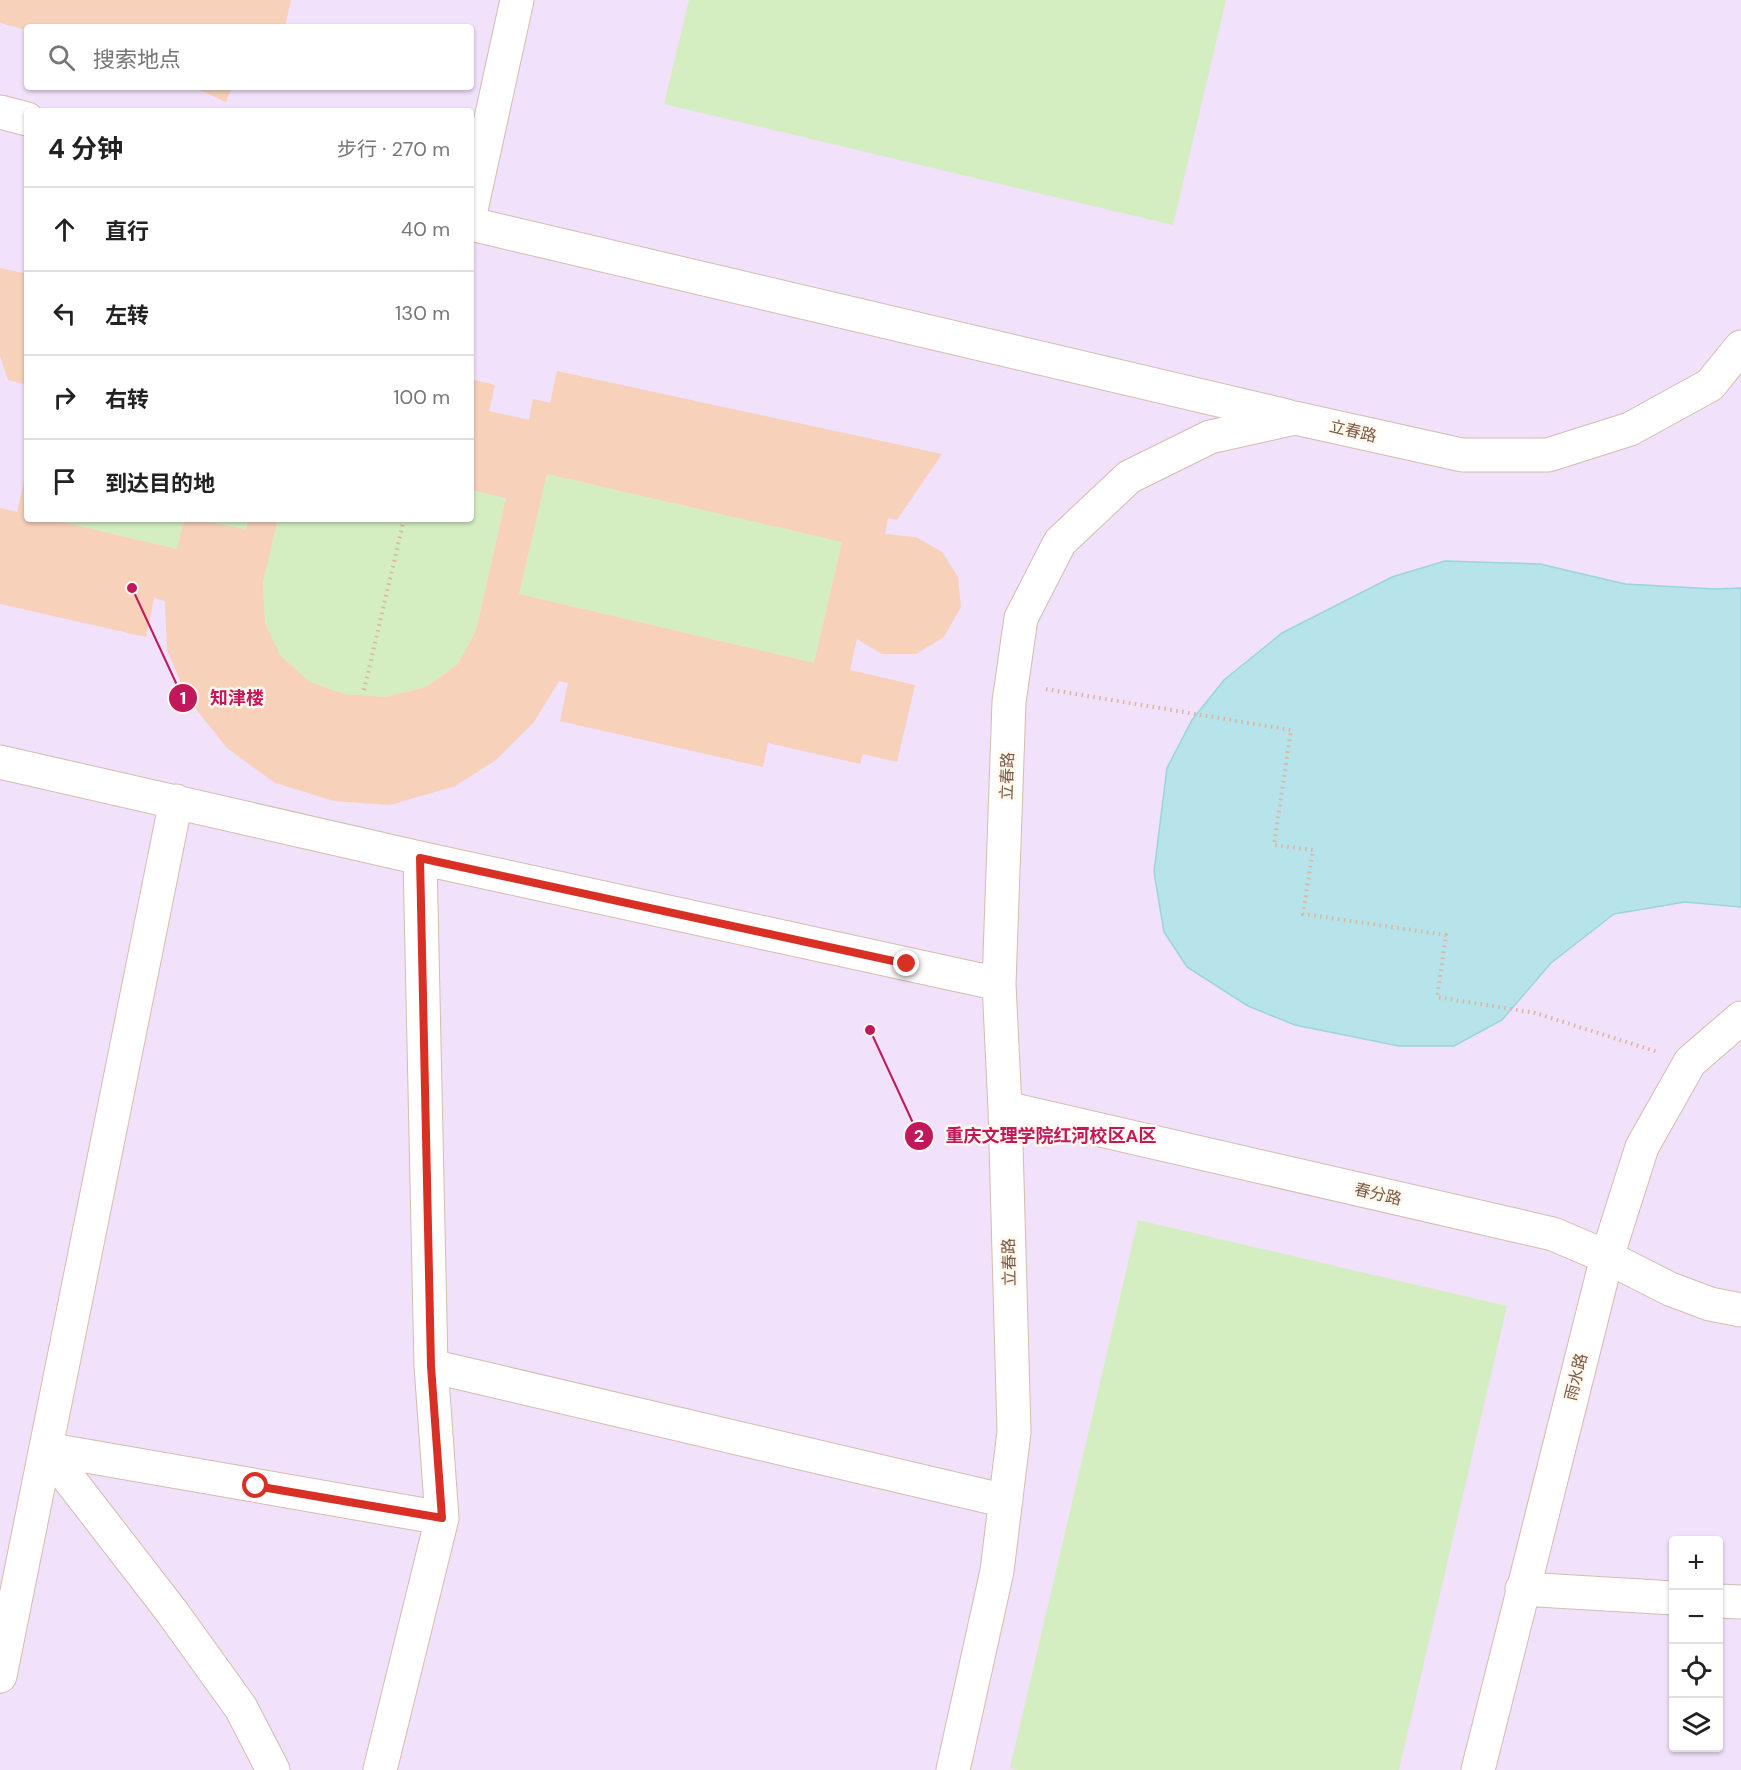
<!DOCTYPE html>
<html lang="zh">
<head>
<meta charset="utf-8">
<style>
	:root { --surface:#fff; --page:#f6f6f6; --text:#222; --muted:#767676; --line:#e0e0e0 }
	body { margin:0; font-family:"DM Sans","Noto Sans SC",sans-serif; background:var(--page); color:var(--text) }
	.controls { position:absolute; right:18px; bottom:18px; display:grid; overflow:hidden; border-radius:6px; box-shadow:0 2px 4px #0004 }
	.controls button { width:54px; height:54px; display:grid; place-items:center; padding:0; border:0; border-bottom:2px solid var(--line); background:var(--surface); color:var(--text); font:30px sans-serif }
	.stop { position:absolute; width:18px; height:18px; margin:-14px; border:4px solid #d93025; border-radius:50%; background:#fff }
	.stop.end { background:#d93025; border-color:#fff; box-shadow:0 2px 6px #0008 }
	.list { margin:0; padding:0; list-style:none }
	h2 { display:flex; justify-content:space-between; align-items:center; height:78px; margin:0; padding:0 24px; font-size:26px }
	h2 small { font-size:20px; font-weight:400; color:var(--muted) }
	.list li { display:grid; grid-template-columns:39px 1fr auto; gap:18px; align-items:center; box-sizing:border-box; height:84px; padding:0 24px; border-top:2px solid var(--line) }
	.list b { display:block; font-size:22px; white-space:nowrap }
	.list em { font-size:20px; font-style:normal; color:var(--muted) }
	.icon { flex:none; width:33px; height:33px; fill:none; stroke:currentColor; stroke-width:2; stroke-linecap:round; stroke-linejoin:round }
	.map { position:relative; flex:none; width:1741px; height:1770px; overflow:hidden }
	.search { position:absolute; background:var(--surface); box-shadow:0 2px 4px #0004; left:24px; top:24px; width:450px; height:66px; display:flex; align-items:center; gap:15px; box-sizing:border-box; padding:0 21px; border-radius:6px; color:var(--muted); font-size:22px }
	.panel { position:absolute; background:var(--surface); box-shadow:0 2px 4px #0004; left:24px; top:108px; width:450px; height:414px; border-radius:6px }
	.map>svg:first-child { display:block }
</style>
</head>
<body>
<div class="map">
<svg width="1741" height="1770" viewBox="0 0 1741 1770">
	<rect width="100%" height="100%" fill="#fff4e5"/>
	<!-- education -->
	<path fill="#f1e1fb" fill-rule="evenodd" d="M0,0H1741V1770H0ZM27,27H471V87H27ZM27,111H471V519H27ZM1674,1540H1718V1748H1674Z"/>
	<!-- green -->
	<path fill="#d4eec1" d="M689,0H1226L1173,225L664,104Z
		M547,474L842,542L814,663L519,594Z
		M471,490L506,498L476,631L458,664L426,687L385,697L344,694L310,682L280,655L265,623L263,582L278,519H471Z
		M49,519H184L177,549Z
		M199,519H248L246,530Z
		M1138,1220L1507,1306L1399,1770H1019L1010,1768Z"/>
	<!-- water -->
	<path fill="#b7e4eb" stroke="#9cd4de" stroke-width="1.5" d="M1445,561L1540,564L1625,584L1715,589L1741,588V907L1685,902L1614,914L1551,963L1502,1020L1454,1046H1399L1295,1025L1248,1006L1187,967L1164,932L1154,872L1167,768L1192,720L1224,680L1282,633L1392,577Z"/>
	<!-- building -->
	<path fill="#f7d1b9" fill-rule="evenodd" d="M0,0H291L285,27H27V30L0,23Z
		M193,87H232L226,102Z
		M0,268L27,274V385L8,380L0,356Z
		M557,371L942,454L897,520L888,518L885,534L916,537L942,552L958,577L961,607L944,637L916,654H882L857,639L850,670L915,685L897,762L863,754L860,764L768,743L763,767L560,721L568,683L559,681L534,722L496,760L455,786L390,805L334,801L275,783L227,748L188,699L167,650L165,601L154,598L146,637L0,604V508L17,512L27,468V519H49L177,549L184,519H199L246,530L248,519H278L263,582L265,623L280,655L310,682L344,694L385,697L426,687L458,664L476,631L506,498L471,490V379L495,385L489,411L529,420L533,399L550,403ZM547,474L842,542L814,663L519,594Z"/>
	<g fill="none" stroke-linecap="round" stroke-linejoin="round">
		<!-- minor casing -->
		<g stroke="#d4bdac" stroke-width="35">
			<path id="minor" d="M0,112L27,119
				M471,210L517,0
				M471,224L1287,416
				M0,762L420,858L999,984
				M1005,1108L1553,1234L1607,1257L1670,1289L1710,1304L1741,1310
				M431,1366L1006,1501
				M46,1449L442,1518
				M46,1449L172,1612L241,1708L273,1770
				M1522,1589L1674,1598
				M1718,1601L1741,1602
				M0,1676L176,801
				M380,1770L442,1518L431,1366L420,858
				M953,1770L997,1571L1014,1432L1005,1108L999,984L1009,702L1021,618L1060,542L1129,477L1210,437L1295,418L1462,455H1548L1630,429L1710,385L1741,347
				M1478,1770L1607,1257L1642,1147L1690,1062L1741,1018"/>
		</g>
		<!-- path -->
		<path stroke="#ddb49c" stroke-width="4" stroke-dasharray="1.5 4.5" stroke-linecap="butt" d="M1046,689L1291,730L1274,845L1313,850L1303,914L1446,935L1437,997L1535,1013L1658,1052
			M364,690L404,519"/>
		<!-- minor -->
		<use href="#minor" stroke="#fff" stroke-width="33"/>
	</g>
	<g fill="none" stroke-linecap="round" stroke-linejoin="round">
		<!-- route -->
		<path stroke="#d93025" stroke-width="8" d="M256,1486L442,1518L431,1366L420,858L907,964"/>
	</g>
	<g text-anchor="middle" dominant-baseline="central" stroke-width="5" stroke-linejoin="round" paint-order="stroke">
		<!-- street labels -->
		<g font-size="16" fill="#7b5947" stroke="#fff8ed">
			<text transform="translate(1353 431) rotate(13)">立春路</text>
			<text transform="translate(1007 776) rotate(-88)">立春路</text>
			<text transform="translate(1378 1194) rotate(13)">春分路</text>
			<text transform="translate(1009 1262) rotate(-91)">立春路</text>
			<text transform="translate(1576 1377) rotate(-76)">雨水路</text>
		</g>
	</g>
	<!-- callouts -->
	<path fill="none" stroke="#c2185b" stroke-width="2" d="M132 588L183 698M870 1030L919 1136"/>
	<g fill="#c2185b" stroke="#fff8ed" stroke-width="2">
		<circle cx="132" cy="588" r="6"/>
		<circle cx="870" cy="1030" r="6"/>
		<circle cx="183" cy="698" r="15"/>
		<circle cx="919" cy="1136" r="15"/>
	</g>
	<g font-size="18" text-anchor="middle" font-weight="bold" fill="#fff">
		<text x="183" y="704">1</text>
		<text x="919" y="1142">2</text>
	</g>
	<g font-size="18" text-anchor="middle" font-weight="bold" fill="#c2185b" stroke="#fff8ed" stroke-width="5" stroke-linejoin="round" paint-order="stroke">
		<text x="237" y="704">知津楼</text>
		<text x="1051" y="1142">重庆文理学院红河校区A区</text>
	</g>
</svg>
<div class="controls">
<button>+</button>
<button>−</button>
<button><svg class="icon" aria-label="locate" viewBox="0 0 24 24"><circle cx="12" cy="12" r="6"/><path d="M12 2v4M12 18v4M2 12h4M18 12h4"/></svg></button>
<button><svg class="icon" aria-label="layers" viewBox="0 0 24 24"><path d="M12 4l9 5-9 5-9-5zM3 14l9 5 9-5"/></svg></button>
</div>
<div class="stop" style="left:256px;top:1486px"></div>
<div class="stop end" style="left:907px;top:964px"></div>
<div class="search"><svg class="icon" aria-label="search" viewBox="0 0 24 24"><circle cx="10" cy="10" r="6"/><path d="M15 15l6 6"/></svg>搜索地点</div>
<section class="panel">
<h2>4 分钟<small>步行 · 270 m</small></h2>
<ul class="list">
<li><svg class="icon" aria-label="ahead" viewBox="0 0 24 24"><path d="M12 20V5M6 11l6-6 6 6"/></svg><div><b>直行</b></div><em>40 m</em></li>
<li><svg class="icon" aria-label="left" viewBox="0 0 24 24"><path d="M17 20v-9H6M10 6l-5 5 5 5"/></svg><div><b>左转</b></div><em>130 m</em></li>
<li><svg class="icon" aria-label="right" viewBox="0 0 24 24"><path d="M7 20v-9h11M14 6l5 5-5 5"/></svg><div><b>右转</b></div><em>100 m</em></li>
<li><svg class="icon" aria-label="arrive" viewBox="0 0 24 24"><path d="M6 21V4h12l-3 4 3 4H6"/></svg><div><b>到达目的地</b></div></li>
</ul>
</section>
</div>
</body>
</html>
